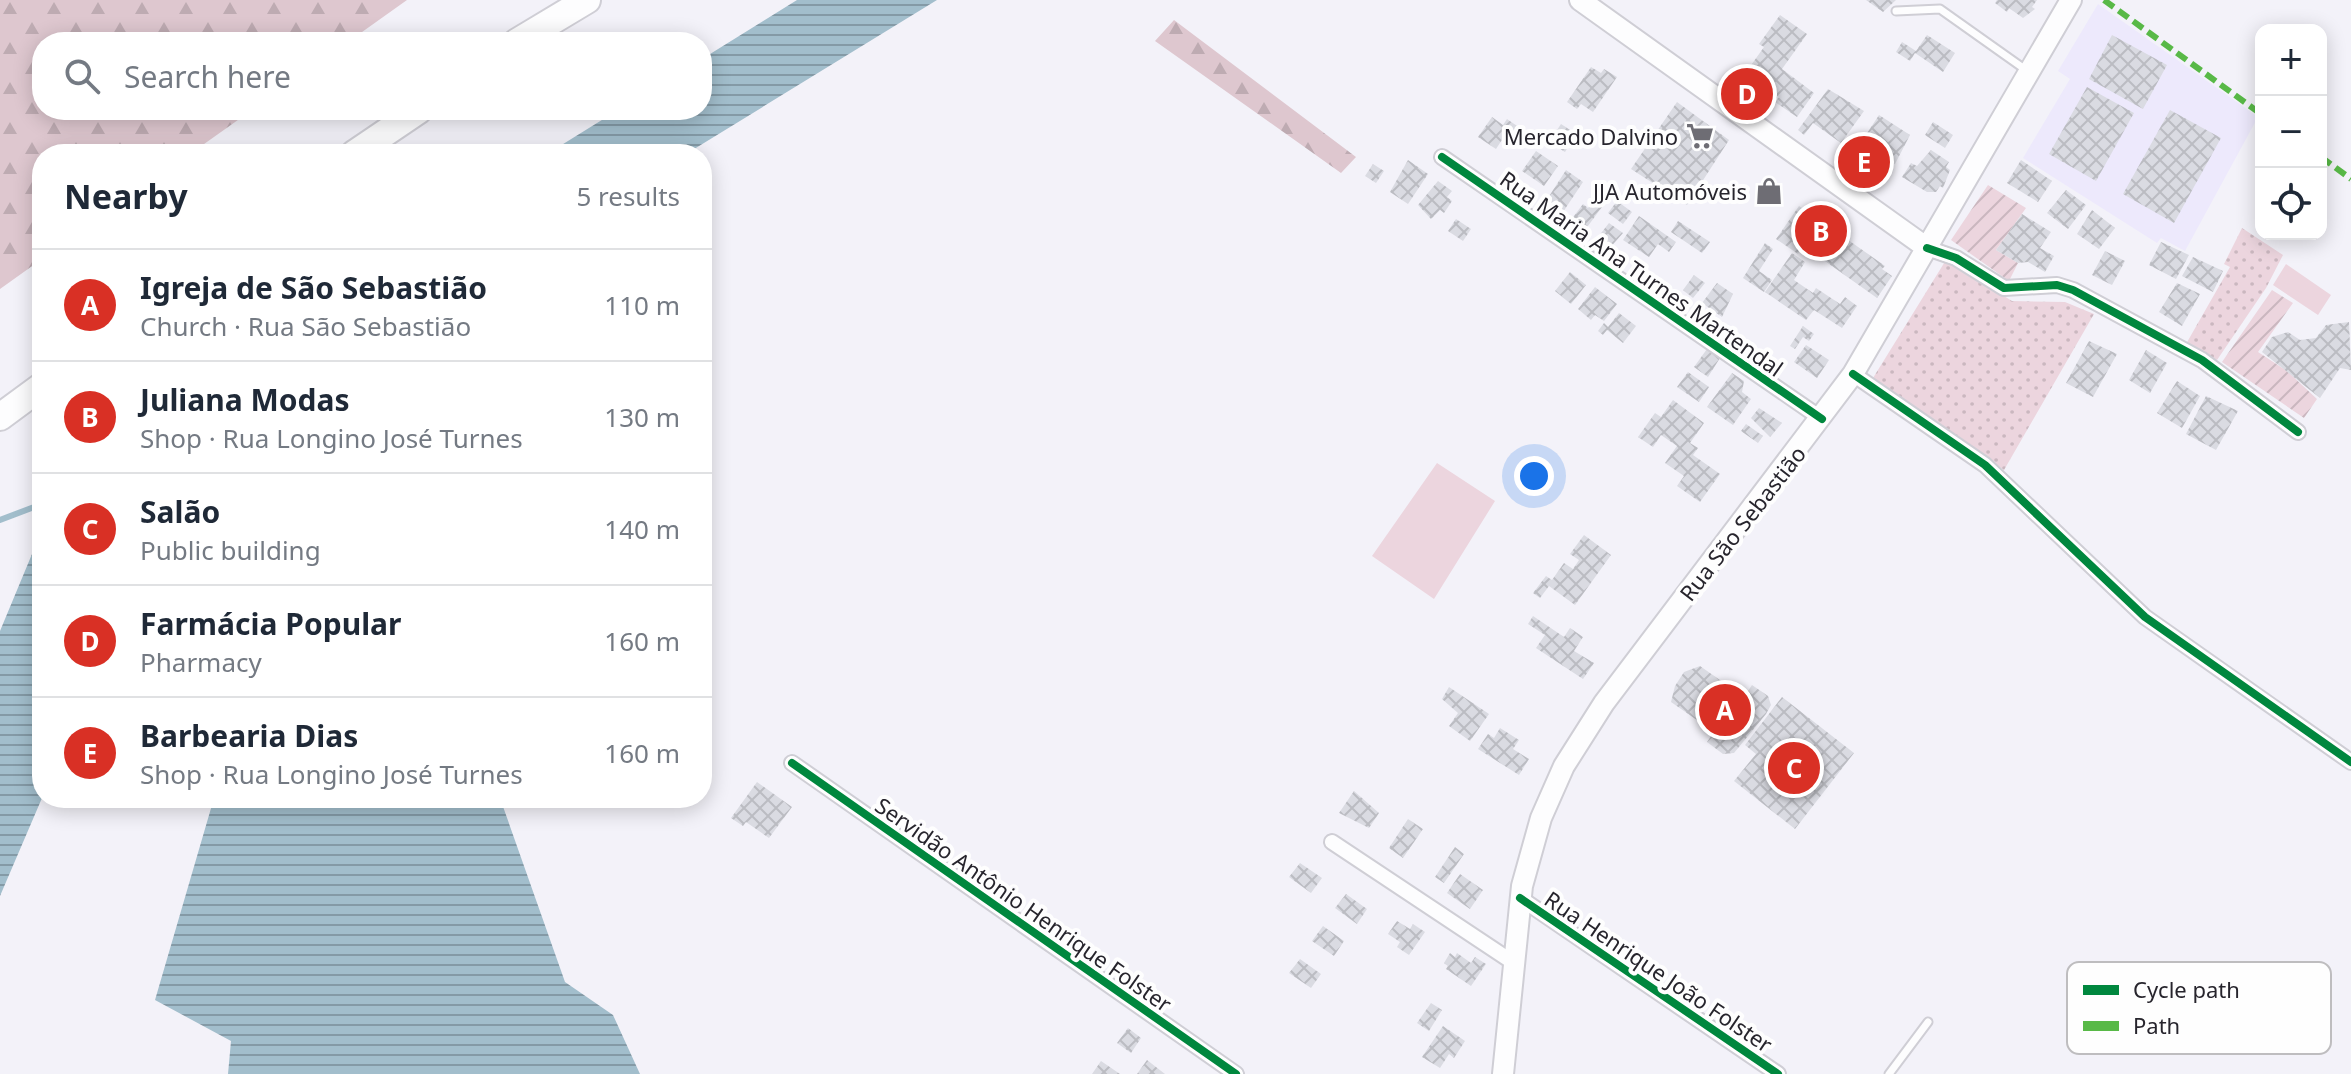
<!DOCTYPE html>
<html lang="en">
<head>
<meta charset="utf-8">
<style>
	:root { --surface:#fff; --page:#f6f6f7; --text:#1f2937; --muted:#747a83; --line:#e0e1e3; --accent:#d93025 }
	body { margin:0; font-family:"Noto Sans",sans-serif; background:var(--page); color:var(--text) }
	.controls { position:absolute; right:24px; top:24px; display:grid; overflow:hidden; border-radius:16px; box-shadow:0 4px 20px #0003 }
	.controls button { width:72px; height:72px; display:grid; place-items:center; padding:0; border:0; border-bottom:2px solid var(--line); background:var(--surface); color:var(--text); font:40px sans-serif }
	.you { position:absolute; left:1534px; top:476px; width:28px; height:28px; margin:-20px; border:6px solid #fff; border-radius:50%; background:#1a73e8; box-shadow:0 0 0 12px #1a73e833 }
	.badge { display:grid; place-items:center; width:52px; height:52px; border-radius:50%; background:var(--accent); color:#fff; font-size:26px; font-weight:700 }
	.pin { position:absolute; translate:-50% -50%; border:4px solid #fff; box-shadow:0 2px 8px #0006 }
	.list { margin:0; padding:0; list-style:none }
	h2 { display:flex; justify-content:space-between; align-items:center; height:104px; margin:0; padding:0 32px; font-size:34px }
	h2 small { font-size:26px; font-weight:400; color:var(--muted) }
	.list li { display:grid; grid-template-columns:52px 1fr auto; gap:24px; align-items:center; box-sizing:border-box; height:112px; padding:0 32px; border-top:2px solid var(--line) }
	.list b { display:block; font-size:30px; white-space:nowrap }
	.list p { margin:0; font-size:26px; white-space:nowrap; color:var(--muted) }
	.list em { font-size:26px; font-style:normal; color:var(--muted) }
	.icon { flex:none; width:44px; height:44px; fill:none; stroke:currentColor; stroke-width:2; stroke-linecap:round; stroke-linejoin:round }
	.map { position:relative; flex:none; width:2351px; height:1074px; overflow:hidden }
	.search { position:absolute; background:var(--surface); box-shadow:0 4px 20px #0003; left:32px; top:32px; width:680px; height:88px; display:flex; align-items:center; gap:20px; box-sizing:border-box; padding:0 28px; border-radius:32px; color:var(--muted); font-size:30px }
	.panel { position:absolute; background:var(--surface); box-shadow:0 4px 20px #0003; left:32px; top:144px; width:680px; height:664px; border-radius:32px }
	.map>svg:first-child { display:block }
</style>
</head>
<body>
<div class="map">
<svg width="2351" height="1074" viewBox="0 0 2351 1074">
	<defs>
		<pattern id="grass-dots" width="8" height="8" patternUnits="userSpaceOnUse" patternTransform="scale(2)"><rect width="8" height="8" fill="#ecd5de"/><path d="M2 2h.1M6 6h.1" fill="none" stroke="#cab7bf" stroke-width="1.8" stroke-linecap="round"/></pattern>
		<pattern id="forest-firs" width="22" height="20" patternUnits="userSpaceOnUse" patternTransform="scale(2)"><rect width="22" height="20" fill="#dec7cf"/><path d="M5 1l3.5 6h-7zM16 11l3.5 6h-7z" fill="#beabb2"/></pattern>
		<pattern id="garden-furrows" width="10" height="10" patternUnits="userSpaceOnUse" patternTransform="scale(2)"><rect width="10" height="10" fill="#ecd5de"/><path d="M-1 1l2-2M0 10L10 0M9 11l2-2" fill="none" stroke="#cab7bf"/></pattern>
		<pattern id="water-rules" width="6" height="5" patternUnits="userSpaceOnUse" patternTransform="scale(2)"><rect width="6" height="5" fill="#a2becc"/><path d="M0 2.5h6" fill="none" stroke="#849aa6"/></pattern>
		<pattern id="building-cross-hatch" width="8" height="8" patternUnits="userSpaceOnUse" patternTransform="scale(2)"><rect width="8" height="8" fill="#dadbe2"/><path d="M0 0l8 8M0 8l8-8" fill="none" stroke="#bbbcc2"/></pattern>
	</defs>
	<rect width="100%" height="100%" fill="#f3f2f9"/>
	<!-- built -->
	<path fill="#ede9fc" d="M2098,4L2258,117L2185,251L2161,238L2157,243L2023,158L2070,79L2058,71Z"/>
	<!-- grass -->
	<path fill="url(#grass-dots)" d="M2242,228L2283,255L2266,288L2217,360L2186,344L2230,267L2224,264Z
		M1946,260L2012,301L2065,302L2094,314L2004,470L1873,378Z"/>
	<!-- forest -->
	<path fill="url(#forest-firs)" d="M0,0H407L348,42H42V110H252L190,154H42V259L0,289Z
		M1174,20L1356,157L1341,173L1155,41Z"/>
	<!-- park -->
	<path fill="#ecd5de" d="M2286,264L2331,295L2318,315L2273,285Z
		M1437,463L1495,501L1434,599L1372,556Z"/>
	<!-- garden -->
	<path fill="url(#garden-furrows)" d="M1988,185L2026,208L1996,250L2018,263L2009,281L1951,240Z
		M2272,290L2293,303L2258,352L2287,371L2317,399L2304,418L2222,362Z"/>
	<!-- water -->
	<path fill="url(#water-rules)" d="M797,0H937L686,154H547L618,110H702V59Z
		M42,530V798L0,896V631Z
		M214,798H500L565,982L613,1015L640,1074H228L231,1041L155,1000Z"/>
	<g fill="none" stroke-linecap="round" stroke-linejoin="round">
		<!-- stream -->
		<path stroke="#a2becc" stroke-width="6" d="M0,520L42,504"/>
	</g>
	<!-- building -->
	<path fill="url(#building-cross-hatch)" d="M1866,0H1896L1883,12Z
		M1997,0H2037L2032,7L2035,9L2023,18L2009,8L2007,12L1995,3Z
		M1780,15L1807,34L1782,69L1814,93L1797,117L1775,102L1779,97L1767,89L1777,97L1766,112L1734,89L1764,47L1759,44Z
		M1927,35L1955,53L1943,72L1915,53L1910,61L1896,52L1902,42L1916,51Z
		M2112,35L2167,65L2143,109L2089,79Z
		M1591,67L1601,73L1604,69L1617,77L1593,112L1581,104L1577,109L1567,102Z
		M2087,87L2134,113L2096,181L2049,154Z
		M1828,89L1864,111L1841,143L1813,123L1804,135L1798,130Z
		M1677,102L1729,140L1687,205L1631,169Z
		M2170,110L2221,138L2174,223L2123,194Z
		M1879,115L1910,135L1895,164L1892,163L1881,179L1871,173L1870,176L1850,159Z
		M1492,117L1503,125L1507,119L1524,131L1520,136L1509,129L1496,149L1478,137Z
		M1933,122L1953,135L1945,148L1925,135Z
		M1561,124L1576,134L1565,152L1549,142Z
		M1931,150L1949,162L1946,167L1950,170L1943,188L1940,186L1936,192H1927L1902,177L1911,163L1917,166Z
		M1536,151L1558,166L1544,186L1522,171Z
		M1408,160L1428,174L1408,204L1390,192Z
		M2021,160L2052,181L2038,202L2007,183Z
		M1373,164L1384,171L1376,183L1365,176Z
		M1566,170L1583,182L1563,212L1546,201Z
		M1438,181L1452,191L1447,197L1452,201L1444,213L1440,210L1431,219L1418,205Z
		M2066,190L2086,205L2068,229L2047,213Z
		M1594,201L1602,207L1582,234L1568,224L1583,204L1588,208Z
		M1617,201L1632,212L1623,224L1608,213Z
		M1799,206L1817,219L1798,254L1776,239Z
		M2092,210L2115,228L2099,249L2077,234Z
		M2022,214L2051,232L2040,248L2054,256L2045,272L2028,262L2018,263L1996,250Z
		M1639,216L1676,242L1669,252L1658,244L1649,257L1623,240Z
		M1456,219L1471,229L1463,241L1448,231Z
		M1678,221L1710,242L1702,253L1671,232Z
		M1609,223L1623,233L1608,250L1598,237Z
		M1831,232L1843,240L1844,237L1885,266L1882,269L1892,276L1877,298L1815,254Z
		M2161,242L2189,255L2176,279L2149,265Z
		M1765,243L1773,249L1759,271L1772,280L1764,292L1743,278Z
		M2105,251L2125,261L2112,285L2092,275Z
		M1792,253L1805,262L1794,280L1813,293L1816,288L1840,304L1845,297L1857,306L1842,328L1814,310L1806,320L1765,292Z
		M2193,257L2223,271L2213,292L2182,276Z
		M1570,272L1586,285L1571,304L1555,291Z
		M1694,275L1705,283L1693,298L1683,290Z
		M1717,283L1733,294L1722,317L1702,303Z
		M2177,283L2200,294L2182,326L2159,312Z
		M1595,287L1617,304L1604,321L1595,315L1591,320L1578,309Z
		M1619,313L1636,326L1623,343L1607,330L1603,335L1598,331L1604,323L1608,327Z
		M2349,322L2351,370L2340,368L2320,398L2262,352L2272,337L2288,332L2300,340L2316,338L2326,325Z
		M1803,326L1814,334L1809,341L1803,337L1795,349L1790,346Z
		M2089,341L2117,354L2093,397L2066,383Z
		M1806,345L1829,360L1817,378L1794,362Z
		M1707,349L1720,358L1708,377L1694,367Z
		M2146,350L2167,363L2150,393L2129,380Z
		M1688,372L1709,387L1699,402L1677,387Z
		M1732,373L1744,381L1742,392L1751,399L1733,425L1707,407Z
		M2177,381L2200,396L2182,428L2157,413Z
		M2206,396L2238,411L2216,450L2186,434Z
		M1673,400L1704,423L1690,443L1698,448L1693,455L1720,474L1700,502L1677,486L1684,476L1665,463L1677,446L1661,435L1653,447L1638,437L1655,413L1661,417Z
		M1759,408L1782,423L1770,437L1751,418Z
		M1746,424L1763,436L1758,443L1741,431Z
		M1584,535L1611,555L1575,605L1549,586L1540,598L1533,593L1546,576L1552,580L1564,563L1573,569L1579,560L1570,554Z
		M1533,616L1564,637L1570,628L1583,637L1574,651L1594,663L1583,679L1536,648L1545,635L1528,624Z
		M1700,666L1744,697L1752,685L1768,696L1771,705L1766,714L1734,753L1723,754L1707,742L1714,732L1671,702L1675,686L1684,672Z
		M1449,687L1489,714L1470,741L1449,726L1458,713L1442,699Z
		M1782,697L1854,753L1795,829L1734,781L1756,754L1745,745Z
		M1500,728L1519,740L1513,749L1529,759L1519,775L1478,749L1488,734L1494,738Z
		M757,782L792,807L769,838L746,822L743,826L731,818Z
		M1354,791L1379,813L1369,828L1339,813Z
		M1408,819L1423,829L1403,858L1389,848Z
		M1455,847L1464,854L1444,883L1435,877Z
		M1300,863L1322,878L1311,893L1289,877Z
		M1460,874L1483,890L1470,909L1447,893Z
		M1346,894L1367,909L1357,924L1335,908Z
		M1397,921L1410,929L1413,924L1425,932L1409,955L1397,947L1400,942L1388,934Z
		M1323,926L1344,941L1334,956L1312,941Z
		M1450,953L1455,957L1457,953L1471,963L1475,957L1486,964L1471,986L1446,969L1448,966L1444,963Z
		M1300,959L1321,974L1311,988L1289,973Z
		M1431,1003L1442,1010L1429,1031L1417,1023Z
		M1443,1026L1465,1041L1454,1058L1449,1054L1440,1068L1422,1057Z
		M1128,1028L1141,1038L1131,1053L1117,1043Z
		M1147,1060L1165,1074H1137Z
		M1101,1061L1120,1074H1092Z"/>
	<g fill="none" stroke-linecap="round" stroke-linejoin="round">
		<!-- lane casing -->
		<g stroke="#cfced5" stroke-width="11">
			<path id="lane" d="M1896,11L1940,9L2026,70
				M1889,1074L1928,1022"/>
		</g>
		<!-- street casing -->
		<g stroke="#cfced5" stroke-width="18">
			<path id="street" d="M1442,157L1822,419
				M1927,248L1956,258L2004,288L2057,285L2073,290L2202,360L2298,432
				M1853,374L1985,465L2145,617L2351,762
				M792,763L1236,1074
				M1332,842L1514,963
				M1520,898L1778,1074"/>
		</g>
		<!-- secondary casing -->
		<g stroke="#cfced5" stroke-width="24">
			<path id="secondary" d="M1580,0L1927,248
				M1503,1074L1522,886L1541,818L1564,766L1604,703L1853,374L2071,0"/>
		</g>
		<!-- highway casing -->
		<g stroke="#cfced5" stroke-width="30">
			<path id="highway" d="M517,42L587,0
				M354,154L419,110
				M0,417L42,386"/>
		</g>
		<!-- lane -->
		<use href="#lane" stroke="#fdfdfe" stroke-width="7"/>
		<!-- street -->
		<use href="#street" stroke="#fdfdfe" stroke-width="14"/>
		<!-- secondary -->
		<use href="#secondary" stroke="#fdfdfe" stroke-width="20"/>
		<!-- highway -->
		<use href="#highway" stroke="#fdfdfe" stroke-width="26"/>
		<!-- quiet -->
		<path stroke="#58b947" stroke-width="6" stroke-dasharray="12 6" stroke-linecap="butt" d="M2104,0L2261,114
			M2321,157L2351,179"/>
		<!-- cycleway casing -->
		<g stroke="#fefefe" stroke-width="13">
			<path id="cycleway" d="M1442,157L1822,419
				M1927,248L1956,258L2004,288L2057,285L2073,290L2202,360L2298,432
				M1853,374L1985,465L2145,617L2351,762
				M792,763L1236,1074
				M1520,898L1778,1074"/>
		</g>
		<!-- cycleway -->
		<use href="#cycleway" stroke="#00873e" stroke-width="8"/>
	</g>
	<!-- icons -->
	<defs>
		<g id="supermarket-bare" transform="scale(2.16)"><path d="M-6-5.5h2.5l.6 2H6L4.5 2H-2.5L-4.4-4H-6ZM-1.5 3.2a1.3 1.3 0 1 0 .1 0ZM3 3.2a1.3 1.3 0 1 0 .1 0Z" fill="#6e6d74" stroke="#fefefe" stroke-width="2.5" paint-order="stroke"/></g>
		<g id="shop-bare" transform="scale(2.16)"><path d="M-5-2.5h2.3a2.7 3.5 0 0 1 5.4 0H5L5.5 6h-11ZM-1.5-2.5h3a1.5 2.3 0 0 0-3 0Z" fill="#6e6d74" stroke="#fefefe" stroke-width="2.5" paint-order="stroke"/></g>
	</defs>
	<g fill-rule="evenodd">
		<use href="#supermarket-bare" x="1700" y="136"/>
		<use href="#shop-bare" x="1769" y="191"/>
	</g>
	<g text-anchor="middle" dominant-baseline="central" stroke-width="8" stroke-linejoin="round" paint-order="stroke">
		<!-- poi labels -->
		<g font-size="22" fill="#27252d" stroke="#fefefe" text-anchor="end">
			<text x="1678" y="136">Mercado Dalvino</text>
			<text x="1747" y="191">JJA Automóveis</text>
		</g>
		<!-- street labels -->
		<g font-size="22" fill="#27252d" stroke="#fefefe">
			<text transform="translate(1642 273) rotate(35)">Rua Maria Ana Turnes Martendal</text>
			<text transform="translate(1742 523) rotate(-52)">Rua São Sebastião</text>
			<text transform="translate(1024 904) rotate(35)">Servidão Antônio Henrique Folster</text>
			<text transform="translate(1659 971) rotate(34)">Rua Henrique João Folster</text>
		</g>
	</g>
	<!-- legend -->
	<rect x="2067" y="962" width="264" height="92" rx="12" fill="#fefefe" stroke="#bebdbf" stroke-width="2"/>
	<rect x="2083" y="985" width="36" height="10" fill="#00873e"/>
	<rect x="2083" y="1021" width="36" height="10" fill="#58b947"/>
	<g font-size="22" fill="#27252d">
		<text x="2133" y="998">Cycle path</text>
		<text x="2133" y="1034">Path</text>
	</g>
</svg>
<div class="controls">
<button>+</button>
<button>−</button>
<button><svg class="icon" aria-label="locate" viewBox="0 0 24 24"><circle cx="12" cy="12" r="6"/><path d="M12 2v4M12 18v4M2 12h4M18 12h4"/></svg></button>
</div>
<div class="you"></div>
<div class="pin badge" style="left:1725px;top:710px">A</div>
<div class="pin badge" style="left:1821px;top:231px">B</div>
<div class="pin badge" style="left:1794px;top:768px">C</div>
<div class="pin badge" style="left:1747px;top:94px">D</div>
<div class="pin badge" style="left:1864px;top:162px">E</div>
<div class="search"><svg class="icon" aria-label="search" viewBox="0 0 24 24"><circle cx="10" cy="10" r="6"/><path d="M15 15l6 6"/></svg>Search here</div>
<section class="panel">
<h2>Nearby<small>5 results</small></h2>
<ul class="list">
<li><span class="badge">A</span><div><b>Igreja de São Sebastião</b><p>Church · Rua São Sebastião</p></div><em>110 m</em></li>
<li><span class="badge">B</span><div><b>Juliana Modas</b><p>Shop · Rua Longino José Turnes</p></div><em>130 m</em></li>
<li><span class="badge">C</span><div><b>Salão</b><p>Public building</p></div><em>140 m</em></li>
<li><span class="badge">D</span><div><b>Farmácia Popular</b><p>Pharmacy</p></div><em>160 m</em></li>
<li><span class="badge">E</span><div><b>Barbearia Dias</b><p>Shop · Rua Longino José Turnes</p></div><em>160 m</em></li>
</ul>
</section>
</div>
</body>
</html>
